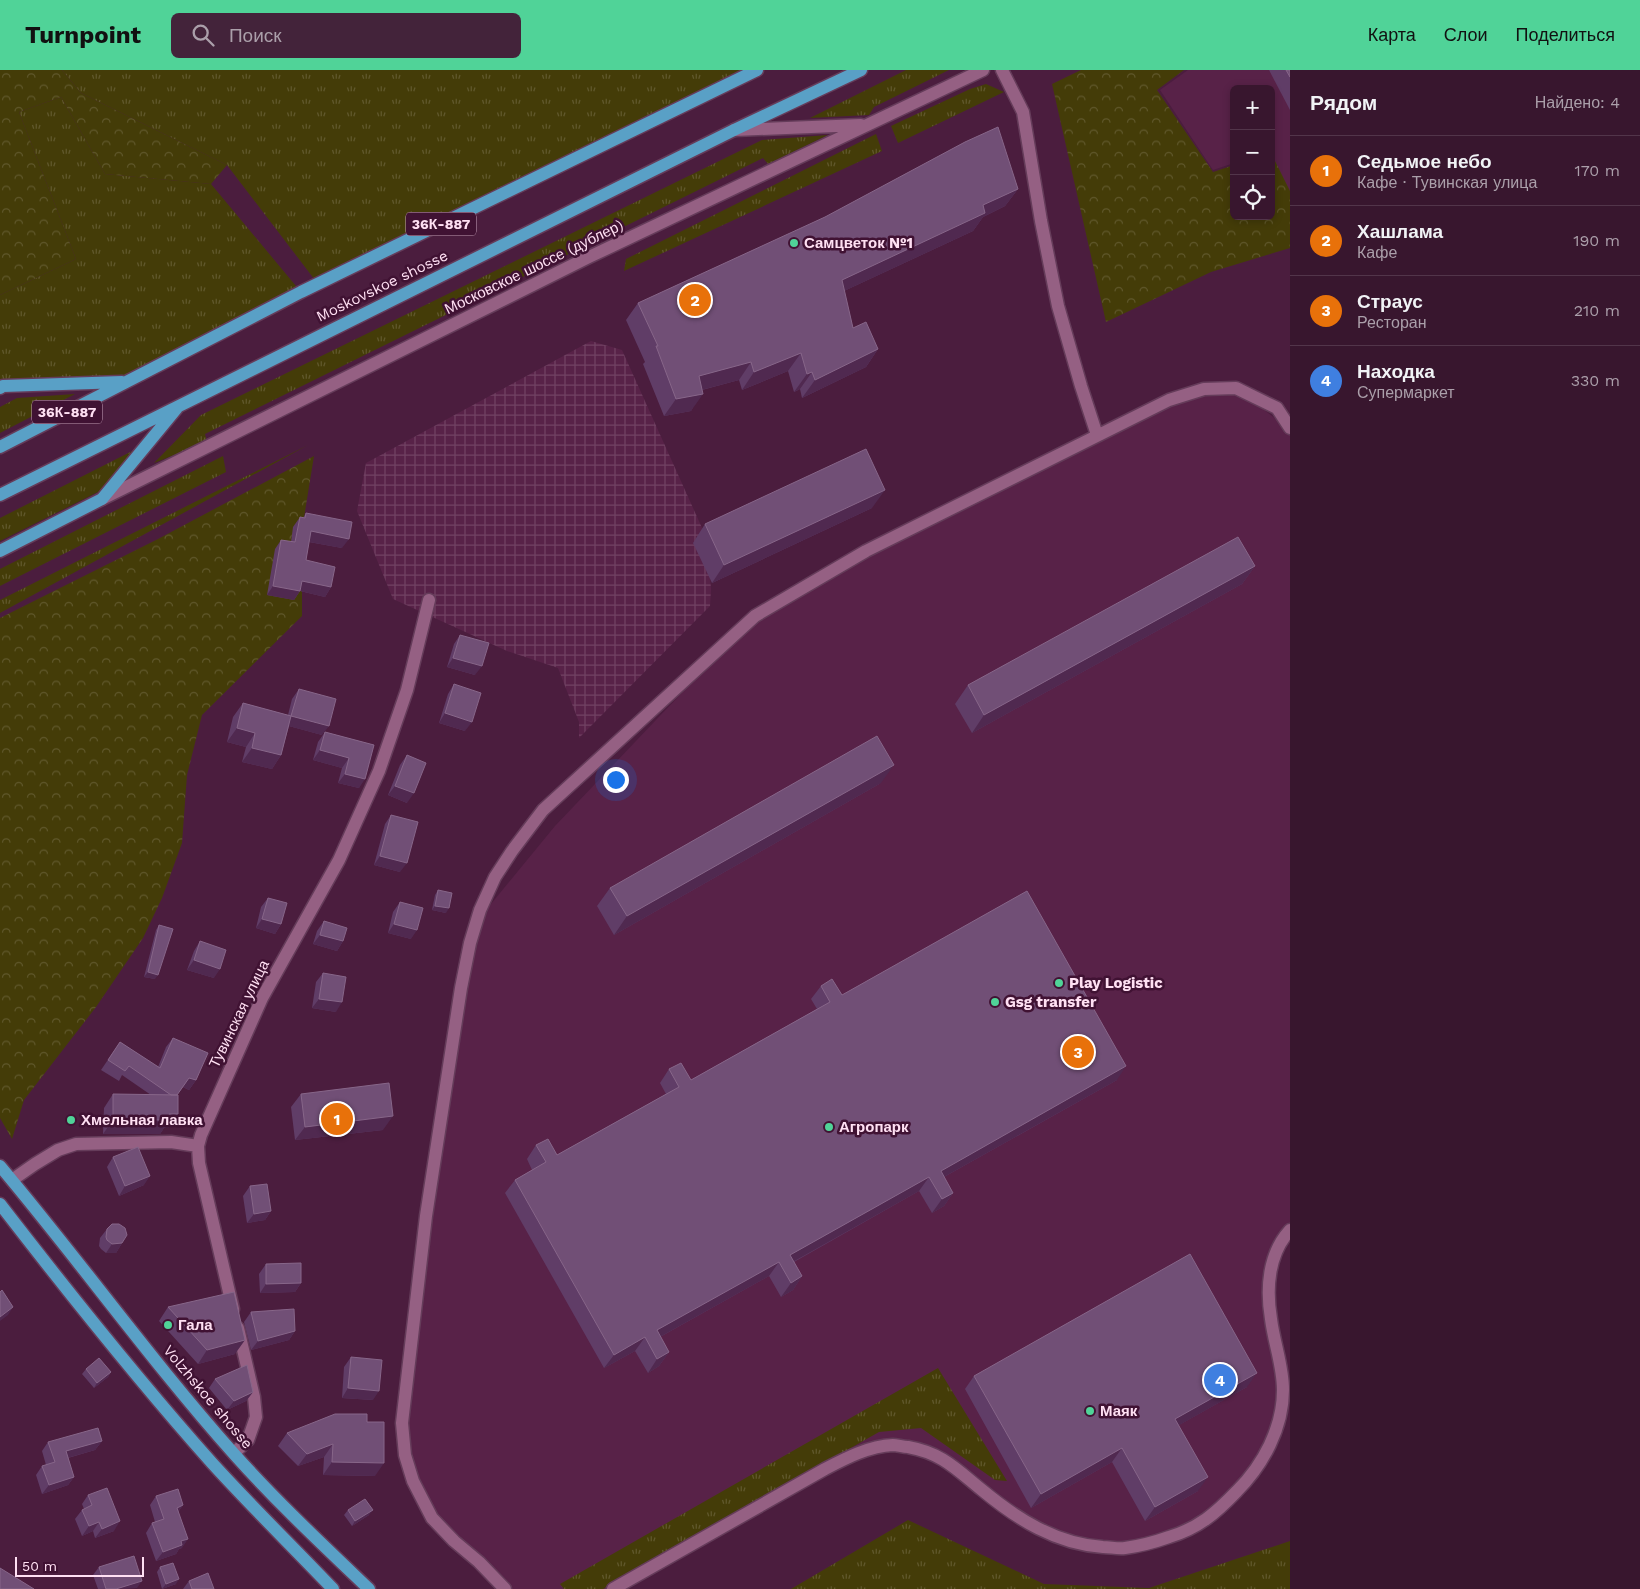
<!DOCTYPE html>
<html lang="ru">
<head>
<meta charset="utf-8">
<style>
	:root { --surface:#38162e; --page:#43233a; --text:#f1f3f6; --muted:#ab9faa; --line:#52354a; --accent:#50d398 }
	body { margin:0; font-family:"Work Sans",sans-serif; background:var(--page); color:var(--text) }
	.controls { position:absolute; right:15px; top:15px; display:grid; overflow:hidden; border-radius:8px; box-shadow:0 2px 8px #0003 }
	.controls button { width:45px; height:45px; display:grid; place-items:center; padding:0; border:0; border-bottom:1px solid var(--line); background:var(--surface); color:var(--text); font:25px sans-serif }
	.scale { position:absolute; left:15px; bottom:12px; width:129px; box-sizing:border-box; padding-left:5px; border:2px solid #ffe0f3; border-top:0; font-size:14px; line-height:18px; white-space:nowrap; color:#ffe0f3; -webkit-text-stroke:4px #401233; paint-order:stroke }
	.you { position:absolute; left:615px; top:709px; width:18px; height:18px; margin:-12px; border:4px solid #fff; border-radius:50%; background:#1a73e8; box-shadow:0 0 0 8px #1a73e833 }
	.badge { display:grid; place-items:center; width:32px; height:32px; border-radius:50%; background:var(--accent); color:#fff; font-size:16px; font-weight:700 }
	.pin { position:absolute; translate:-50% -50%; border:2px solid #fff; box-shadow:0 1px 5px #0006 }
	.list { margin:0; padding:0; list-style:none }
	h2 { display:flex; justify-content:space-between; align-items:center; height:65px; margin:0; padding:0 20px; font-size:21px }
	h2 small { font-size:16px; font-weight:400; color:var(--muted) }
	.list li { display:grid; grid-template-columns:32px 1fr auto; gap:15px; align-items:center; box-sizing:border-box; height:70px; padding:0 20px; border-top:1px solid var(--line) }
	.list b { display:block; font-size:19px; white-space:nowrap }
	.list p { margin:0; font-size:16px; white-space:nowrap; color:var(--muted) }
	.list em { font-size:16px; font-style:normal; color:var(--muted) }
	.icon { flex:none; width:28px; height:28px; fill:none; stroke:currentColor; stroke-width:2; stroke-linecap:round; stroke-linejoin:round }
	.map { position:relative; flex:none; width:1290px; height:1519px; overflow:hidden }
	header { display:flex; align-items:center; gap:30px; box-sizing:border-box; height:70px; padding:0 25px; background:var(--accent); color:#111 }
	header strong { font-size:24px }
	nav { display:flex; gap:28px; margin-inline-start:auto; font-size:18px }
	.search { width:350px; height:45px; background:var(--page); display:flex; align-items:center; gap:12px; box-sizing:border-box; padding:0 18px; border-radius:8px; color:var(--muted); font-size:19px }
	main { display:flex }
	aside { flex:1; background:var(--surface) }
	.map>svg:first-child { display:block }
</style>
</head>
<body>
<header>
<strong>Turnpoint</strong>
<div class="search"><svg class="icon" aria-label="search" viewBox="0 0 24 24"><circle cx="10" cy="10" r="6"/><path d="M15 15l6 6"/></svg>Поиск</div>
<nav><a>Карта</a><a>Слои</a><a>Поделиться</a></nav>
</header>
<main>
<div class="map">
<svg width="1290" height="1519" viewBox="0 0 1290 1519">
	<defs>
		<pattern id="industrial-grid" width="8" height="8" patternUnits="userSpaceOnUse" patternTransform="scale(1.25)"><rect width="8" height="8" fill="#582248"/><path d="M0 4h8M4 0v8" fill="none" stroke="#714263"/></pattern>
		<pattern id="grass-tufts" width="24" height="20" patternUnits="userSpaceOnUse" patternTransform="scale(1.25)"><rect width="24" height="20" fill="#443c08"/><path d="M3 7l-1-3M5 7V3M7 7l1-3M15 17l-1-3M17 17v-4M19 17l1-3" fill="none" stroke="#60582c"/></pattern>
		<pattern id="forest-crowns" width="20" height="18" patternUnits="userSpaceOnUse" patternTransform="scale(1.25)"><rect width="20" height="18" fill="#443c08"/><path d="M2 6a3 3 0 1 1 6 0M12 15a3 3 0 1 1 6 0" fill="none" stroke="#60582c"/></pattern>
	</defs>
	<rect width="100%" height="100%" fill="#4b1d3e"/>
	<!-- built -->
	<path fill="#582248" d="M1188,0H1290V129L1271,96V19H1234V93L1213,100L1160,20Z
		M1236,318L1290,360V1168L1270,1199L1279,1346L1244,1414L1173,1466L1109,1477L1044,1462L925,1380L861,1382L623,1519H505L432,1448L405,1385L412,1270L477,851L555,756L755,546L1169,330Z"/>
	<!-- industrial -->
	<path fill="url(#industrial-grid)" d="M591,271L622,280L707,469L711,519L710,536L579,668V652L558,598L507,581L393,529L357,441L366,393Z"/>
	<!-- grass -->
	<path fill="url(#grass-tufts)" d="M62,0H758L318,214L227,95L81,23Z
		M906,0H949L874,37L869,45L810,48Z
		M986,14L1004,22L898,73L891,56L970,19Z
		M61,27L105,104L211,114L301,222L126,312L0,318V225L76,189L19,42Z
		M876,64L882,81L624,201L626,189Z
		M828,65L768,94L763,88L205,364L207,372L154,393L201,345L762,70Z
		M75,324L0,363V337L17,328Z
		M150,372L114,414L0,471V448Z
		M308,375L0,543V530Z
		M223,386L226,402L0,516V499Z
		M938,1298L1007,1411L995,1410L921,1358L879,1362L603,1519H564L560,1514Z
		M908,1450L1044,1514L1149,1518L1290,1471V1519H791Z"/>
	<!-- forest -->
	<path fill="url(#forest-crowns)" d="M0,0H62L81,23L227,95L211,114L105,104L61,27L19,42L76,189L0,225Z
		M1081,0H1184L1157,20L1213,102L1234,95V146H1271V83L1290,121V178L1211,202L1106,252L1052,14Z
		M314,386L302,460V546L202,645L187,705L182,773L162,828L143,868L96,937L24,1030L12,1069L0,1048V548L158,469Z"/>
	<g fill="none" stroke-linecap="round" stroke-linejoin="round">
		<!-- street casing -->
		<g stroke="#653c5a" stroke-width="15">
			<path id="street" d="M1002,0L1023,42L1041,151L1058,236L1081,316L1097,365
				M734,60L861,55
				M102,429L589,187L983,0
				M12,1110L35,1094L58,1080L76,1074L171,1072L198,1076
				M233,1239L199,1093L198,1076L201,1065L262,928L339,790L379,701L407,620L429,530
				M234,1383L248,1370L256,1347L254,1327L238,1258
				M505,1519L479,1492L454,1471L432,1448L413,1411L405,1385L402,1353L426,1146L461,918L470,873L480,840L495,807L512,781L543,740L755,546L866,481L1169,330L1204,319L1236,318L1277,338L1290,358
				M613,1519L825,1399C846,1388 869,1376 893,1375C897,1375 903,1377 908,1377C942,1383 956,1399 982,1420C1017,1449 1056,1474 1103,1477C1110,1477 1118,1479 1125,1478C1140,1476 1155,1472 1169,1467C1199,1458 1216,1443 1237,1421C1263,1395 1283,1358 1283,1320C1283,1296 1274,1273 1271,1249C1266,1219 1268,1184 1290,1160"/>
		</g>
		<!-- primary casing -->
		<g stroke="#653c5a" stroke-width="15">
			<path id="primary" d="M0,318L3,316L122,312
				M0,377L301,222L757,0
				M0,425L734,60L861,0
				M0,481L102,429L177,338
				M0,1096C80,1191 152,1292 235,1385C277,1432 324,1476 369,1519
				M0,1134C68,1222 138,1310 212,1393C251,1436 293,1477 333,1519"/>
		</g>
		<!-- street -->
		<use href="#street" stroke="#956083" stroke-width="12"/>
		<!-- primary -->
		<use href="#primary" stroke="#59a0c6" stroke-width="12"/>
	</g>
	<!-- wall -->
	<path fill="#603d67" d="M1269,0H1290V40Z
		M1018,119L1005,136L983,147L973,161L844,221L853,258L878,279L866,297L802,328L800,319L794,322L788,301L742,320L739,310L702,320L691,341L664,346L643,294L645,292L626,250L638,233Z
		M872,438L712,513L693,473L705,454Z
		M306,443L342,478L309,472L306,490L331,517L325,527L300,521L294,530L267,525L275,479L281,470L291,472L293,457L300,447L303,448Z
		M1255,496L1242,514L972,663L955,634L968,615Z
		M460,565L475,605L447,597L454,574Z
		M454,614L465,661L439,653L448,624Z
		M299,619L322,665L289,656L281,685L272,699L242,692L246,677L227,672L233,647L243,633L288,645L292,629Z
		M325,662L374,675L359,718L338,713L342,698L313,690L318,672Z
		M407,685V733L388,725L400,695Z
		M881,713L614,865L597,836L610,818Z
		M391,745L400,802L374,795L385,754Z
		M438,820L446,843L432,840L435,825Z
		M268,828L281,854L275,864L256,858L261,837Z
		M400,832L411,869L388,863L393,842Z
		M324,851L343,871L337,881L313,874L317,861Z
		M159,855L155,909L144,907L156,860Z
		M200,871L214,908L187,900L194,881Z
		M323,903L336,942L312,938L316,912Z
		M821,916L842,925L1117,1010L944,1107L953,1123L944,1136L932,1143L919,1121L794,1192L802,1206L793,1220L781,1227L769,1206L660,1267L669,1282L659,1296L648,1303L635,1281L604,1298L505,1123L515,1110L532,1100L527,1089L536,1075L557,1085L666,1024L660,1013L669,999L691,1010L817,939L811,929Z
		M173,968L196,1010L189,1020L183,1017L177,1025L178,1044L168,1058H164L160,1064H103L104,1038L113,1024L151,1025L122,1005L119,1011L101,1000L120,972L158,997L166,977Z
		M301,1024L383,1060L295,1070L291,1037Z
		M113,1087L144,1115L119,1126L107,1097Z
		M250,1116L271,1141L265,1150L247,1153L243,1126Z
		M107,1159L122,1173L116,1183H106L101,1179L99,1176L100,1168Z
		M266,1194L301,1213L295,1222L260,1223L259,1204Z
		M168,1237L235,1284L198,1294L159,1251Z
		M251,1242L295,1261L289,1270L251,1280L244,1252Z
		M351,1287L373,1330L342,1328L344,1297Z
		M86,1299L111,1302L108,1307L94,1318L82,1304Z
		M974,1306L1247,1317L1179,1355L1198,1421L1145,1451L1112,1392L1031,1438L965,1319Z
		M215,1309L253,1322L246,1331L227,1340L209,1318Z
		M367,1352L375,1406L323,1405L324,1387L298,1396L278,1376L287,1363Z
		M102,1371L95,1380L68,1388L74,1407L68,1415L42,1424L36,1405L42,1396L46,1395L42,1381L48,1372Z
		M88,1425L114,1461L95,1468L93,1461L82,1466L75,1449L82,1440L84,1439L82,1434Z
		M156,1426L183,1435L178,1442L182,1478L179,1479L176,1484L156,1491L146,1463L152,1453L155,1452L150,1435Z
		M348,1440L369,1445L352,1456L344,1445Z
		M99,1497L137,1518L98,1519L93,1505Z
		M160,1497L176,1514L162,1519L157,1502Z
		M189,1511L214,1519H183Z"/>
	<!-- shaded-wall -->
	<path fill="#502950" d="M1018,119L1005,136L983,147L973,161L829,228L842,210L983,135Z
		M878,279L866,297L802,328L815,310Z
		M801,283L788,301L742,320L754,302Z
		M751,292L739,310L686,324L699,306Z
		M812,302L800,319L794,322L807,304Z
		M703,324L691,341L664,346L676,329Z
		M885,420L872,438L712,513L724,495Z
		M311,461L349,469L342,478L304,471Z
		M1255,496L1242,514L972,663L984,645Z
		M302,511L331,517L325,527L300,521L294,530L267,525L273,516Z
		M453,588L482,596L475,605L447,597Z
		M445,643L472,652L465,661L439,653Z
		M291,646L329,656L322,665L285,655Z
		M237,658L255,663L246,677L227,672Z
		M252,678L281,685L272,699L242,692Z
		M320,680L349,688L342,698L313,690Z
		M894,695L881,713L614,865L627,846Z
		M345,704L365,709L359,718L338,713Z
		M395,716L414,723L407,733L388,725Z
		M380,786L407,793L400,802L374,795Z
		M435,836L449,838L446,843L432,840Z
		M262,849L281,854L275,864L256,858Z
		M394,854L417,860L411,869L388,863Z
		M320,865L343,871L337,881L313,874Z
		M194,890L220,899L214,908L187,900Z
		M148,902L158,905L155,909L144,907Z
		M319,929L342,932L336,942L312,938Z
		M1126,996L1117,1010L933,1113L941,1101Z
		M189,1008L196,1010L189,1020L183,1017Z
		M169,1044H178L168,1058H164L160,1064H103L113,1050Z
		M393,1046L383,1060L295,1070L305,1057Z
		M150,1106L144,1115L119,1126L125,1116Z
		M929,1107L919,1121L782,1198L790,1185Z
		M953,1123L944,1136L932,1143L942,1129Z
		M271,1141L265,1150L247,1153L254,1144Z
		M122,1173L116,1183H106L112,1174Z
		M779,1192L769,1206L649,1273L657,1260Z
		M802,1206L793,1220L781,1227L791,1213Z
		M301,1213L295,1222L260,1223L266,1214Z
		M13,1237L8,1245L0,1251V1247Z
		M295,1261L289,1270L251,1280L258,1271Z
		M645,1267L635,1281L604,1298L614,1285Z
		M245,1270L235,1284L198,1294L207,1280Z
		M669,1282L659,1296L648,1303L657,1289Z
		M111,1302L108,1307L94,1318L97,1313Z
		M1257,1303L1247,1317L1165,1363L1175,1349Z
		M348,1318L379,1321L373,1330L342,1328Z
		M253,1322L246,1331L227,1340L234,1331Z
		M102,1371L95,1380L60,1390L66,1381Z
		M333,1374L324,1387L298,1396L307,1384Z
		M1122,1378L1112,1392L1031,1438L1041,1424Z
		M332,1392L384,1393L375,1406L323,1405Z
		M74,1407L68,1415L42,1424L49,1415Z
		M1208,1407L1198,1421L1145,1451L1155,1437Z
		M183,1435L177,1444V1438Z
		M373,1440L369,1445L352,1456L355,1451Z
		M120,1451L114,1461L95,1468L102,1459Z
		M99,1452L93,1461L82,1466L89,1456Z
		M188,1469L182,1478L179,1479L176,1484L156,1491L163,1482L181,1471Z
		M179,1509L176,1514L162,1519L166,1514Z
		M142,1511L137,1518L116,1519Z"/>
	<!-- building -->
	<path fill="#714f76" stroke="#876689" d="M1286,0H1290V7Z
		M998,57L1018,119L983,135L985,143L842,210L853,258L866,252L878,279L815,310L812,302L807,304L801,283L754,302L751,292L699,306L703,324L676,329L656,276H658L638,233L825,147L965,72Z
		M866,379L885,420L724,495L705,454Z
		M306,443L352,452L349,469L311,461L306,490L335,497L331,517L302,511L300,521L273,516L281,470L295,472L300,447L305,448Z
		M1238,467L1255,496L984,645L968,615Z
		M460,565L489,573L482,596L453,588Z
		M454,614L481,623L472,652L445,643Z
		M299,619L336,629L329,656L291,646Z
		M243,633L291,646L281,685L252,678L255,663L237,658Z
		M325,662L374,675L365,709L345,704L349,688L320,680Z
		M877,666L894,695L627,846L610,818Z
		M407,685L426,693L414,723L395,716Z
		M391,745L418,752L407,793L380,786Z
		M438,820L452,823L449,838L435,836Z
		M1027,821L1126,996L941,1101L953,1123L942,1129L929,1107L790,1185L802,1206L791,1213L779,1192L657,1260L669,1282L657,1289L645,1267L614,1285L515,1110L546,1092L536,1075L548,1069L557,1085L679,1017L669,999L681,993L691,1010L830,932L821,916L832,909L842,925Z
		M268,828L287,833L281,854L262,849Z
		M400,832L423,838L417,860L394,854Z
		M324,851L347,858L343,871L320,865Z
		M159,855L173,859L158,905L148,902Z
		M200,871L226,880L220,899L194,890Z
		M323,903L346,907L342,932L319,929Z
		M173,968L208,983L196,1010L189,1008L177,1025H171L129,996L125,1001L108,990L120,972L160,998Z
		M389,1013L393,1046L305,1057L301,1024Z
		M113,1024L178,1025V1044H169V1050H113Z
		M138,1077L150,1106L125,1116L113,1087Z
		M267,1114L271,1141L254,1144L250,1116Z
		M112,1154H119L125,1158L127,1165L122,1173L112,1174L107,1170L106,1167L107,1159Z
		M1190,1184L1257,1303L1175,1349L1208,1407L1155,1437L1122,1378L1041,1424L974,1306Z
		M301,1193V1213L266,1214V1194Z
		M2,1220L13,1237L0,1247V1222Z
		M234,1222L245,1270L207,1280L168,1237Z
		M294,1239L295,1261L258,1271L251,1242Z
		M351,1287L382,1290L379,1321L348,1318Z
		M99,1288L111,1302L97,1313L86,1299Z
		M247,1295L253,1322L234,1331L215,1309Z
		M335,1344H367V1352H384V1393L332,1392L333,1374L307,1384L287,1363Z
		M98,1358L102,1371L66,1381L74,1407L49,1415L42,1396L55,1392L48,1372Z
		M107,1418L120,1451L102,1459L99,1452L89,1456L82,1440L92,1435L88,1425Z
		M178,1419L183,1435L177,1438L188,1469L181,1471L182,1475L163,1482L152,1453L164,1449L156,1426Z
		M365,1429L373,1440L355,1451L348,1440Z
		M134,1486L142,1511L116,1519H106L99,1497Z
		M173,1493L179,1509L166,1514L160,1497Z
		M0,1498L34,1519H0Z
		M208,1503L214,1519H192L189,1511Z"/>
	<!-- markers -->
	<g fill="#50d398" stroke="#401233" stroke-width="2">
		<circle cx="794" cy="173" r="5"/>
		<circle cx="1059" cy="913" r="5"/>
		<circle cx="995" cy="932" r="5"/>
		<circle cx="71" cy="1050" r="5"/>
		<circle cx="829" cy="1057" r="5"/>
		<circle cx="168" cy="1255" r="5"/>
		<circle cx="1090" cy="1341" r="5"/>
	</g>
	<g text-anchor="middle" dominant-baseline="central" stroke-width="5" stroke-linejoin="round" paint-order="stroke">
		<!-- shield labels -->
		<g fill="#401233" stroke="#c6a2b9" stroke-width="1">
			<rect x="406" y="142.5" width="70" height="23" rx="4"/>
			<rect x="32" y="330.5" width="70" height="23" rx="4"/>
		</g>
		<g font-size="14" font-weight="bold" fill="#ffe0f3">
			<text x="441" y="154">36К-887</text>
			<text x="67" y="342">36К-887</text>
		</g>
		<!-- poi labels -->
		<g font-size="15" font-weight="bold" fill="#ffe0f3" stroke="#401233" text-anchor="start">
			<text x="804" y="173">Самцветок №1</text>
			<text x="1069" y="913">Play Logistic</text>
			<text x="1005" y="932">Gsg transfer</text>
			<text x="81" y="1050">Хмельная лавка</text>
			<text x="839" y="1057">Агропарк</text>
			<text x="178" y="1255">Гала</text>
			<text x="1100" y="1341">Маяк</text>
		</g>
		<!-- street labels -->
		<g font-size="15" fill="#ffe0f3" stroke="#401233">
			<text transform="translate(534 197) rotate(-26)">Московское шоссе (дублер)</text>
			<text transform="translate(382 216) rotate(-26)">Moskovskoe shosse</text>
			<text transform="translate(239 944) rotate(-64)">Тувинская улица</text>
			<text transform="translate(208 1327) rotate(50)">Volzhskoe shosse</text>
		</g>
	</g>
</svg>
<div class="controls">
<button>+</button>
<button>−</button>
<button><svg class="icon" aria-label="locate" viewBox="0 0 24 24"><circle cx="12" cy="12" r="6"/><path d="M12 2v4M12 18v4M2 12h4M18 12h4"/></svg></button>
</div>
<div class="scale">50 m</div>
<div class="you"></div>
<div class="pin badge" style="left:337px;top:1049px;background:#e8710a">1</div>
<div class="pin badge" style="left:695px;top:230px;background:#e8710a">2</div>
<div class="pin badge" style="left:1078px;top:982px;background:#e8710a">3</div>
<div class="pin badge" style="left:1220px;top:1310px;background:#3f7fe0">4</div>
</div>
<aside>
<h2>Рядом<small>Найдено: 4</small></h2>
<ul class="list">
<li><span class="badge" style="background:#e8710a">1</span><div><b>Седьмое небо</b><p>Кафе · Тувинская улица</p></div><em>170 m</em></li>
<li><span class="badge" style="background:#e8710a">2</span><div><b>Хашлама</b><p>Кафе</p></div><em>190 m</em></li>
<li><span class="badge" style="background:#e8710a">3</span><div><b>Страус</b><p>Ресторан</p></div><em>210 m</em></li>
<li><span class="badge" style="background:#3f7fe0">4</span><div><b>Находка</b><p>Супермаркет</p></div><em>330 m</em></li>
</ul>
</aside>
</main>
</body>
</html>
